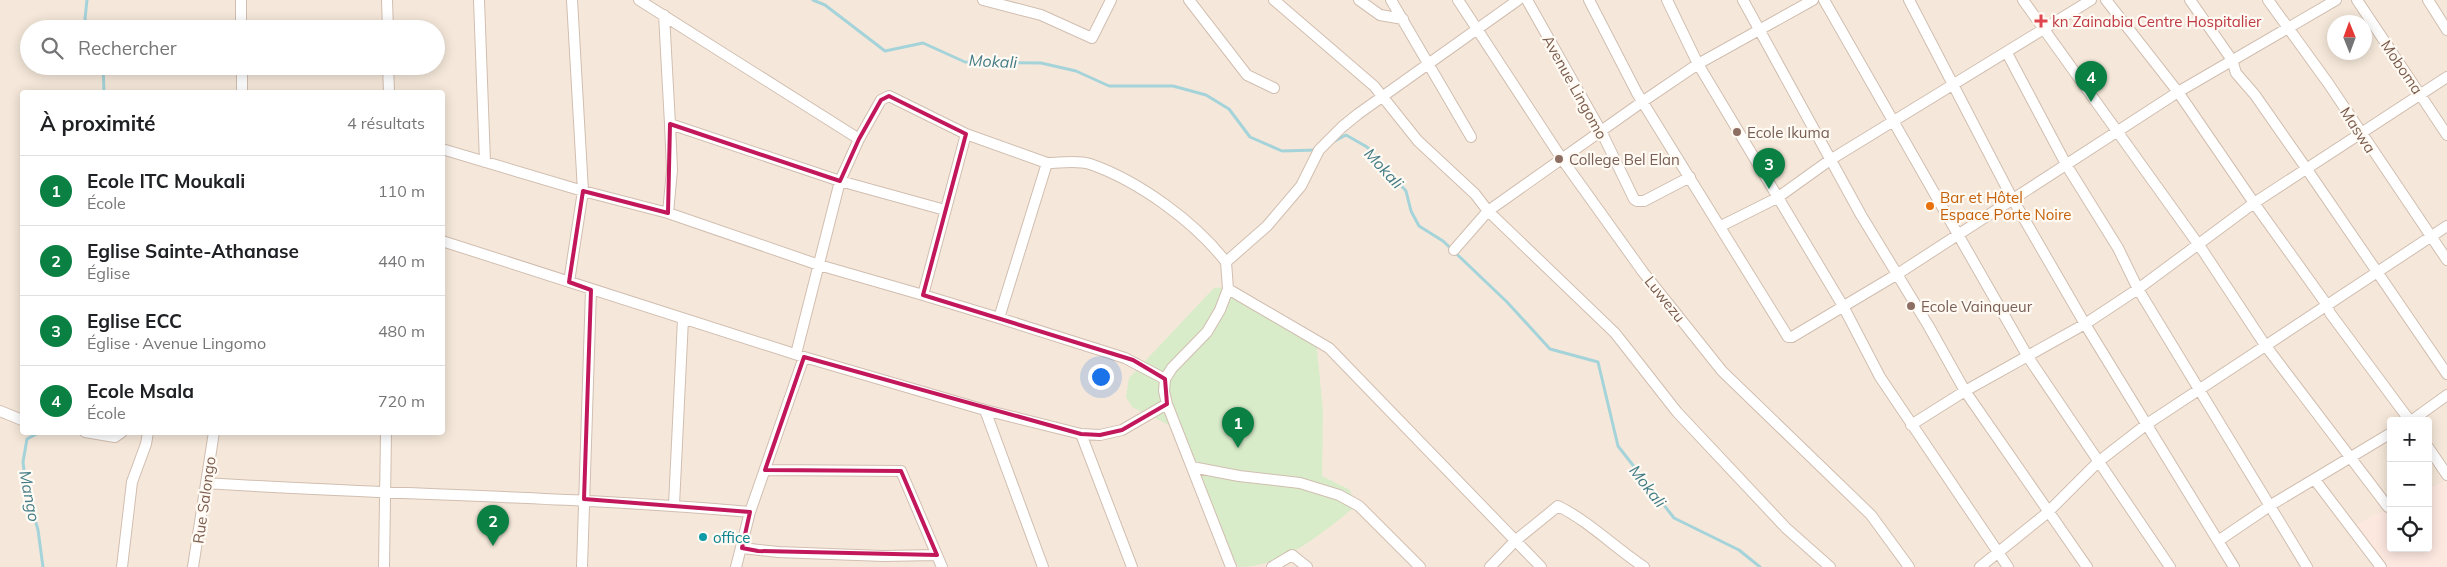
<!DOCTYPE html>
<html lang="fr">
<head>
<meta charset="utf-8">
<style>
	:root { --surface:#fff; --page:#f6f6f6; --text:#202124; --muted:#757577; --line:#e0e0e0; --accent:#0b8043 }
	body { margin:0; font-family:Mulish,sans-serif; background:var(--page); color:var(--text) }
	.controls { position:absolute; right:15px; bottom:15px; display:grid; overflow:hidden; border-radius:5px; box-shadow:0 2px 12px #0003 }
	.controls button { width:45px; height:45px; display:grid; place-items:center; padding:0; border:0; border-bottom:1px solid var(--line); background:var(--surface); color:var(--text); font:25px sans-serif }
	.compass { position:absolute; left:2327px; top:15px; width:45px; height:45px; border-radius:50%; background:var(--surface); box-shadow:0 2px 12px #0003; rotate:359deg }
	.you { position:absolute; left:1100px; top:376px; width:18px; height:18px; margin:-12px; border:4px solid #fff; border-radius:50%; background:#1a73e8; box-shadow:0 0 0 8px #1a73e833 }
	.badge { display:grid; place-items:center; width:32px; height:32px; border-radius:50%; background:var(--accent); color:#fff; font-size:16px; font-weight:700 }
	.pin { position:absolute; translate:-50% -41px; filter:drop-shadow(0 1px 2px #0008) }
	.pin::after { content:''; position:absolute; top:26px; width:18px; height:15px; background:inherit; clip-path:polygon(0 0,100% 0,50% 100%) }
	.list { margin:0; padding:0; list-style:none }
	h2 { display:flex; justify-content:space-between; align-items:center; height:65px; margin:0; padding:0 20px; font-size:21px }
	h2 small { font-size:16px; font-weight:400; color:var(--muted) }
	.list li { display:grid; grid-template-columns:32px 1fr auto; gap:15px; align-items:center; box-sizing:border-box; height:70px; padding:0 20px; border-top:1px solid var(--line) }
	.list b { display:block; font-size:19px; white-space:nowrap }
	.list p { margin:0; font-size:16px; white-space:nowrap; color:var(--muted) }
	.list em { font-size:16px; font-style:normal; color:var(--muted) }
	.icon { flex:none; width:28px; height:28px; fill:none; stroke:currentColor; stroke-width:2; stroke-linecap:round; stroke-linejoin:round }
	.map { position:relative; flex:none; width:2447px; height:567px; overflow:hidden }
	.search { position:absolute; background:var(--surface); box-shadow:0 2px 12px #0003; left:20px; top:20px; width:425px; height:55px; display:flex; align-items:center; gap:12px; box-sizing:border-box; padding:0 18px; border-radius:28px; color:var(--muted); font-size:19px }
	.panel { position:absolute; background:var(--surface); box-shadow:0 2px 12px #0003; left:20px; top:90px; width:425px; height:345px; border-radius:5px }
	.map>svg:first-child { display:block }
</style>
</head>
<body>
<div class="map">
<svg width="2447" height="567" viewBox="0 0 2447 567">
	<rect width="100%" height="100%" fill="#fdf6ec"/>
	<!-- residential -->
	<path fill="#f5e8da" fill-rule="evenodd" d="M0,0H2447V567H0ZM2334,22H2364V52H2334ZM29,29H436V66H29ZM22,92H442V432H22ZM2391,421H2428V548H2391Z"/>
	<!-- commercial -->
	<path fill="#fde8e0" d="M2447,480V567H2377L2351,527L2391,507V548H2428V489Z"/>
	<!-- green -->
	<path fill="#d8ecc9" d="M1232,287L1316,339L1323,411L1322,476L1350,490L1356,506C1322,533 1284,567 1238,567L1171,426L1132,407L1126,397L1129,378L1214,288Z"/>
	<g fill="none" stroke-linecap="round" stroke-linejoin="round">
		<!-- stream -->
		<path stroke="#a5d3da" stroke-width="3" d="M87,0L85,19L88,29
			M813,0L825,5L885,51L923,43L965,62L1041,63L1076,71L1109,86H1173L1206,95L1229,109L1250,137L1282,151L1317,150
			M103,66L104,92
			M1331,143L1346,135L1367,147L1406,191L1411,211L1419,226L1443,241L1507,302L1550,349L1598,362L1618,446L1674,518L1739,550L1760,567
			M40,432L27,439L23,462L26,487L38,530L43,567"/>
		<!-- minor casing -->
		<g stroke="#d1beb0" stroke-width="12">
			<path id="minor" d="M241,0V29
				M387,0L388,29
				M479,0L485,162
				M639,0L859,139
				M983,0L1041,15L1092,38L1111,0
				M1189,0L1247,75L1274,88
				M1274,0L1374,86L1418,141L1475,194L1488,211L1615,333L1677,412L1786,528L1830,567
				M1359,0L1380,15L1403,19
				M1391,0L1471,137
				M1458,0L1562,159L1643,272L1722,371L1871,515L1909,567
				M1527,0L1602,133L1634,199L1637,201H1644L1690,177
				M1589,0L1637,93L1788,337H1792L1896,275L2178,92L2336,0
				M1667,0L1698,64L1843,306L1880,377L2008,567
				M1743,0L1861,215L1928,325L1965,391L2087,567
				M1824,0L2028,357L2170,567
				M1909,0L2012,198L2085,324L2234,567
				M2023,0L2203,251L2265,345L2388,507
				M2106,0L2178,92L2254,203L2327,305L2330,313L2410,421
				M2190,0L2232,60L2236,73L2255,95L2306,168L2447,374
				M2268,0L2328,83L2447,260
				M2357,0L2447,135
				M2428,0L2447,30
				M664,15L670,124L840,181L945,210
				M2007,53L2067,166L2118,248L2138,289L2307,567
				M242,66V92
				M388,66L389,92
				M966,134L923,295L999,318
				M442,149L583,191L668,213L819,265L923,295
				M1047,163C1060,163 1077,160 1090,164C1139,181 1195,222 1226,262
				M668,213L672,170L670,124
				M1721,226L1777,198L1830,160L2091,0
				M442,241L804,357L985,410L1081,434L1100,435L1122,430L1167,404
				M1454,250L1488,211L1642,102L1698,64L1813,0
				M569,282L583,191L572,0
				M1228,289L1329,348L1541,567
				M796,354L840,181L859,139L881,100L889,96L966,134L1047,163L999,318L1125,358L1165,379
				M985,410L1043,567
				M0,411L22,420
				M2411,421L2447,395
				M1911,425L1965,391L2085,324L2138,289L2254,203L2447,77
				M85,432L115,437L122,432
				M1081,434L1132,567
				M2428,447L2447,475
				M1192,467L1239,476L1300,483L1339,495L1359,506L1420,567
				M765,470L901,471L942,567
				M2315,480L2381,567
				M206,483C387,495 569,496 750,512
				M674,505L683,319
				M2218,541L2271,505L2391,433
				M742,548L778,552L883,556L937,555
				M122,567L132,482L146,444L148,432
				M193,567L214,432
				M384,567L386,432
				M582,567L591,290
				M736,567L750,512L804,357
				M1231,567L1167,404L1164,391L1165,379L1172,368L1207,332L1220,310L1228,289L1226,262L1267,226L1301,186L1319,150L1342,127L1358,114L1518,0
				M1272,567L1292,555L1307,567
				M1490,567L1515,541L1558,506C1590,522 1614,547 1644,567
				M1980,567L2047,513L2098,462L2147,424L2447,226"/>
		</g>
		<!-- minor -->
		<use href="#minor" stroke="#fff" stroke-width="10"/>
	</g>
	<!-- marked area -->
	<path fill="none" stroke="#c2185b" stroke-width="4" stroke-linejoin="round" d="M889,96L966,134L923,295L1133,360L1165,379L1167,404L1122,430L1100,435L1081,434L804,357L765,470L901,471L937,555L758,551L742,548L750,512L584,499L591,290L569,282L583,191L668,213L670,124L840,181L859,139L881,100Z"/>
	<!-- markers -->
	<path fill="#e0444e" stroke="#fffaf3" stroke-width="2" d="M2038.5 13.5h5v5h5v5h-5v5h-5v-5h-5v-5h5z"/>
	<g fill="#8d6e63" stroke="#fffaf3" stroke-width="2">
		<circle cx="1737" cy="132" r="5"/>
		<circle cx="1559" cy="159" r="5"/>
		<circle cx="1911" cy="306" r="5"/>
	</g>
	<circle fill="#e8710a" stroke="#fffaf3" stroke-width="2" cx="1930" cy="206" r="5"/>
	<circle fill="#0f9aa8" stroke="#fffaf3" stroke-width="2" cx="703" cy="537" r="5"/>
	<g text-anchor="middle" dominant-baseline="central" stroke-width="4.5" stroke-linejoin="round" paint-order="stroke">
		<!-- health labels -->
		<g font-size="15" fill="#be3a42" stroke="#fffaf3" text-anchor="start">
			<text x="2052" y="21">kn Zainabia Centre Hospitalier</text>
		</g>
		<!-- street labels -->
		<g font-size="15" fill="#7a5c4d" stroke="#fffaf3">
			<text transform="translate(2402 67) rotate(56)">Moboma</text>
			<text transform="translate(1575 87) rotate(61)">Avenue Lingomo</text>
			<text transform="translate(2358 130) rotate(57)">Maswa</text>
			<text transform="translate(1665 299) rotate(51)">Luwezu</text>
			<text transform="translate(204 500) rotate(-82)">Rue Salongo</text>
		</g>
		<!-- education labels -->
		<g font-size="15" fill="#785e54" stroke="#fffaf3" text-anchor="start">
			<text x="1747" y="132">Ecole Ikuma</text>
			<text x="1569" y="159">College Bel Elan</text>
			<text x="1921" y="306">Ecole Vainqueur</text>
		</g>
		<!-- food labels -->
		<g font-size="15" fill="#c56008" stroke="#fffaf3" text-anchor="start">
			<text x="1940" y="197">Bar et Hôtel<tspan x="1940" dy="17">Espace Porte Noire</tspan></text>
		</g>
		<!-- culture labels -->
		<g font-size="15" fill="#0d838f" stroke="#fffaf3" text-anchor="start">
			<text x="713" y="537">office</text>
		</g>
		<!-- water labels -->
		<g font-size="16" font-style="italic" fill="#437c86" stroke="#fffaf3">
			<text transform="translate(993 61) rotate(3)">Mokali</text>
			<text transform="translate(1384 168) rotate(47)">Mokali</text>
			<text transform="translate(1648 486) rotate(52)">Mokali</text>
			<text transform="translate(30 496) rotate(79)">Mango</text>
		</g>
	</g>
</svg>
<div class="controls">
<button>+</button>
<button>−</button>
<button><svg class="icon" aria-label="locate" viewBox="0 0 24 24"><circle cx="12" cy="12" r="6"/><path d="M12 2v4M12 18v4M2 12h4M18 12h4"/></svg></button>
</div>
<svg class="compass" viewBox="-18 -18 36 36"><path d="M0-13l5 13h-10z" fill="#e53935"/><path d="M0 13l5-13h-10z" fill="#757577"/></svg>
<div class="you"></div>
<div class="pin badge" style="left:1238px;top:448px">1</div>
<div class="pin badge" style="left:493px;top:546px">2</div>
<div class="pin badge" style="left:1769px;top:189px">3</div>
<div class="pin badge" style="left:2091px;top:102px">4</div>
<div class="search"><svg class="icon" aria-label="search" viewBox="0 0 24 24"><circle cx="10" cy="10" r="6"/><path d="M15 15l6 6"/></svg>Rechercher</div>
<section class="panel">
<h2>À proximité<small>4 résultats</small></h2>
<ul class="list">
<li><span class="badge">1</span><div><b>Ecole ITC Moukali</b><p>École</p></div><em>110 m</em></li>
<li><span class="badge">2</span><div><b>Eglise Sainte-Athanase</b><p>Église</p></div><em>440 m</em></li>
<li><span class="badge">3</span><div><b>Eglise ECC</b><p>Église · Avenue Lingomo</p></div><em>480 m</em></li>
<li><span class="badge">4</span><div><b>Ecole Msala</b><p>École</p></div><em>720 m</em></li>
</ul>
</section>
</div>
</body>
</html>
